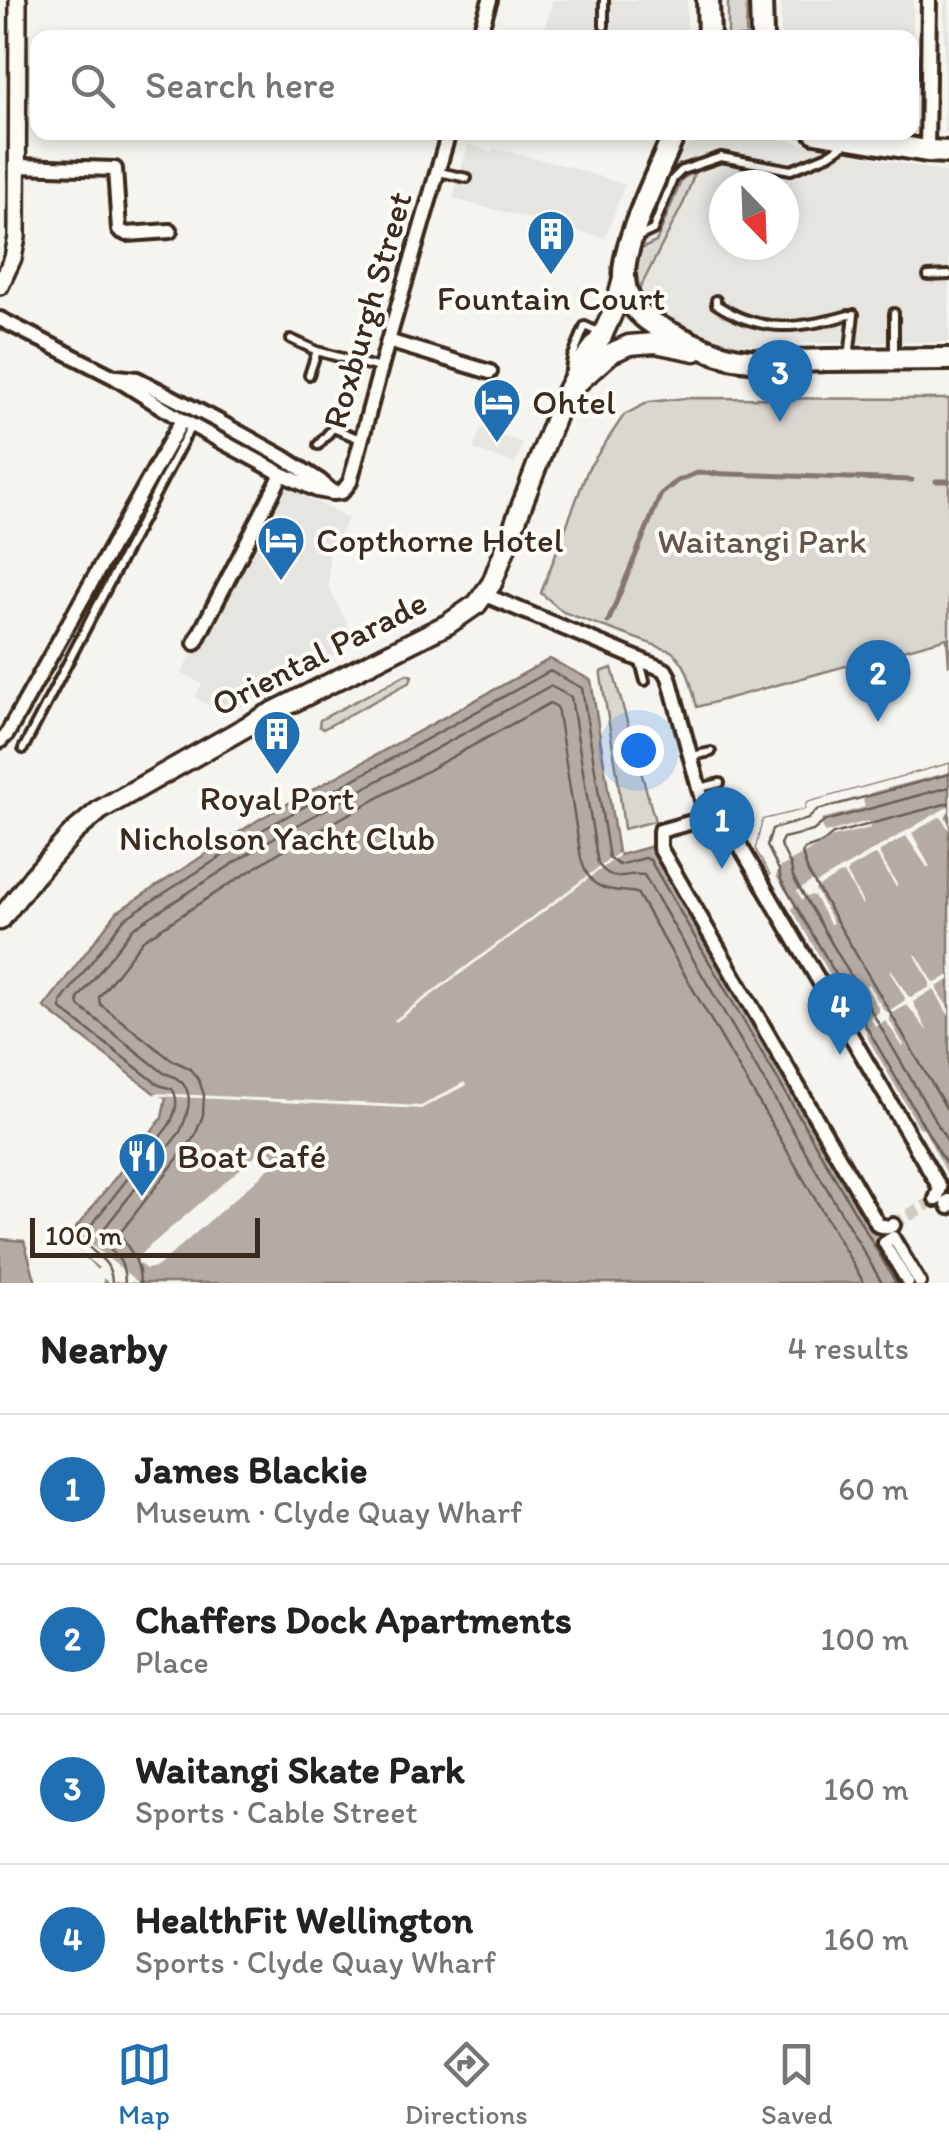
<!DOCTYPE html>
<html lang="en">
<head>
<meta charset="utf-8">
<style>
	:root { --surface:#fff; --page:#f6f6f6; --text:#222; --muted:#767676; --line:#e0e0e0; --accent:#1f6fb2 }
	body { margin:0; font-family:Itim,sans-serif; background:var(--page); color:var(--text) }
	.compass { position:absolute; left:709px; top:170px; width:90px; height:90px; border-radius:50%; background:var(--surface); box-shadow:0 5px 15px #0003; rotate:157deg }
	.scale { position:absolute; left:30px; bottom:25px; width:230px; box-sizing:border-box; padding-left:10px; border:5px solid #3b2a1e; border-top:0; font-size:28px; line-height:35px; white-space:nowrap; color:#3b2a1e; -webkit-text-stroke:8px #fdfcf7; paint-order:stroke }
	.you { position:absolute; left:638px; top:750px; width:35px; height:35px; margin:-25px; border:8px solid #fff; border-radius:50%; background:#1a73e8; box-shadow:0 0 0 15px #1a73e833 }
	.badge { display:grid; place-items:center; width:65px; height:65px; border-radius:50%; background:var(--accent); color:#fff; font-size:32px; font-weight:700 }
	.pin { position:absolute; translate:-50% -82px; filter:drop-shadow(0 2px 5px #0008) }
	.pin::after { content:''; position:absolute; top:52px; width:35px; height:30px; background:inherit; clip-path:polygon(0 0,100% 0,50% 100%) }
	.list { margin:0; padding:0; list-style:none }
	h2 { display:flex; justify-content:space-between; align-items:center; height:130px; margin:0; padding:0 40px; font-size:42px }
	h2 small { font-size:32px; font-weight:400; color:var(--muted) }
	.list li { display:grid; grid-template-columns:65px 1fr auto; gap:30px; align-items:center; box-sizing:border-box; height:150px; padding:0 40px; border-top:2px solid var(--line) }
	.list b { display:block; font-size:38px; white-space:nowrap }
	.list p { margin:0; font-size:32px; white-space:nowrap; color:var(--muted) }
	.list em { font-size:32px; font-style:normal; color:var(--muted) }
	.icon { flex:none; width:55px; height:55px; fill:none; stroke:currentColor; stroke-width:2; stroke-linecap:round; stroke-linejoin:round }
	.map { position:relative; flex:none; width:949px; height:1283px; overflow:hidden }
	.search { position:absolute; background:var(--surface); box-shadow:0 5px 15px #0003; left:30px; right:30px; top:30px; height:110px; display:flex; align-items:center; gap:25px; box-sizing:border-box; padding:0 35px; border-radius:20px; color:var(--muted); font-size:38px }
	.sheet { height:730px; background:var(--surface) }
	nav { display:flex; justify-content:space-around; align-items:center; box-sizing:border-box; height:140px; border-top:2px solid var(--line); background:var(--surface); font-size:28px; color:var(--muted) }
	nav a { display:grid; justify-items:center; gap:5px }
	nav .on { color:var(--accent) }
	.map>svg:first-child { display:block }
</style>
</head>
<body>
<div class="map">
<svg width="949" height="1283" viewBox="0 0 949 1283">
	<rect width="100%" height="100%" fill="#f5f4ee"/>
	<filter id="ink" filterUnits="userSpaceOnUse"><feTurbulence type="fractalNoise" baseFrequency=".01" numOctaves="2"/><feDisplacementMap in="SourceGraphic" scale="20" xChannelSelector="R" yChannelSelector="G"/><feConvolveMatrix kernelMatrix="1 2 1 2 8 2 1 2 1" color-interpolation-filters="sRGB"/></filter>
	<g filter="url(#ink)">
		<!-- built -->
		<path fill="#e7e5df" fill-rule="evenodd" d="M553,0H687V35L577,36L552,34L544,31Z
			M781,0H913L914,124L912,126V38L781,37Z
			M944,0H949V133L944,132Z
			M716,133H748L949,173V342L735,344L680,328L646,311L635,291L634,272L639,247L677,155L699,137ZM724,185H784V245H724Z
			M468,145L492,152L493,148L571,167L625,185L605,238L453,199Z
			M481,428L523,443L515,464L473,449Z
			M280,482L348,519L329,551V587L356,643L225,716L195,697L202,684L182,673Z"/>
		<!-- green -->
		<path fill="#dad6d0" stroke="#8a8077" stroke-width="2.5" d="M728,0H747L746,37H728Z
			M695,172L684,202L639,290L636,267L641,249L656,242L682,179Z
			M686,398L949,399V666L947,638L697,707C691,686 689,664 671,651L563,612L541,593L588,469L624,415L649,402Z
			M612,668L655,821L624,829L617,772L601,676V672Z
			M407,674L412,676L410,682L323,729L319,726L320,720Z"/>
		<!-- water -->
		<path fill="#b4aca4" stroke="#84786e" stroke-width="2.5" d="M550,659L591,680L618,853L620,855L653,846L908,1283H103C100,1261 78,1256 69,1237L162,1118L166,1097L154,1093L44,1007L117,912L258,820Z
			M949,764V1189L854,1027L857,1025L855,1022L853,1023L780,899L783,897L779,896L768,878L771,875L756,849L763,820L805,810L807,803Z
			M0,1239L24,1241L36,1283H0Z"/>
		<!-- pier -->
		<path fill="#f5f4ee" d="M949,764V772L872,792L863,800L865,807L821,819L824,833L868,821L870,828L833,837L779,868L776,876L794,904L792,909L854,1016L858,1017L866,1031V1035L919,1127L923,1128L949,1178V1189L780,899L783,897L779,896L768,878L771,875L756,849L763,820L805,810L807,803Z
			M949,806V811L945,816L949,824V830L942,818L939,817L912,833L930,867H927L906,836L880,851V855L897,884L896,887L877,856L874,855L848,870L847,873L864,905H862L845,875L842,873L815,889L833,923L830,924L814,896L811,895L802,900L797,891L814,880L817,883Z
			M618,853L620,855L396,1022L394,1020Z
			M915,955H917L933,981L936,983L949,975V980L938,986L937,990L949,1009V1016L935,991L932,990L913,1002L928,1032L907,1005L889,1015V1019L904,1045L903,1047L887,1023L884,1021L876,1027L870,1018L879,1012V1009L866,986L868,984L884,1010L887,1012L904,1001L905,998L890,972L891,969L908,996L911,997L930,987V983Z
			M464,1082L466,1085L421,1109L157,1096L154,1093L421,1106Z
			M268,1149L274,1155V1164L157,1267L146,1269L138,1263V1256L260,1152Z
			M74,1231L139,1283L115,1281L110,1283L103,1278V1283H98L94,1271L99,1268L74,1248L69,1237Z"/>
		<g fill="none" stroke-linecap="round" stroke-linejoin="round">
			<!-- shore -->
			<path stroke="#6b5e54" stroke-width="2.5" d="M949,774L817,810L808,819L772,829L767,846L779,870L781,880L949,1169
				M949,787L825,821L813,831L783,838L780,844L791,866L793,877L949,1144
				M949,803L833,834L822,843L805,849L802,853L808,872L949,1113
				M112,1283C111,1255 91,1257 82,1237L170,1124C175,1113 180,1100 172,1089L159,1085L61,1009V1002L124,919L264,829L550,671L582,688L609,858L619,865L645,858L650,860L896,1283
				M125,1283C124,1252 110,1256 99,1235L180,1132C192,1106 196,1082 164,1073L79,1006L78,999L133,928L270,840L550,686L571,697L598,864C615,886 625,871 644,875L882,1283
				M140,1283C139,1255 129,1253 120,1233L195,1136L203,1115L204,1095L199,1080L189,1068L170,1059L100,1004L99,997L143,940L278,853L550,703L557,707L581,858C590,893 609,889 637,893L864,1283"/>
			<!-- stream -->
			<path stroke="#84786e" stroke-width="5" d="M936,481H949
				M608,622L661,494L677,481L697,473L912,480"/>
			<!-- minor-tunnel -->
			<path stroke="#d0ccc4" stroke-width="12" stroke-dasharray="12 6" stroke-linecap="butt" d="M893,1225L936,1199"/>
			<!-- service casing -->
			<g stroke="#3b2a1e" stroke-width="14">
				<path id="service" d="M604,26V0
					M439,172L467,178
					M638,237L653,230L673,179L682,170L721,157L791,170L828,155L845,144
					M928,276L949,275
					M716,300V304C761,334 799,329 849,315
					M894,313V358
					M291,339L317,351
					M849,358L854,314
					M570,370L572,358L585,326L600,333
					M309,375L317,351L379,368
					M318,445L333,428L360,439
					M639,658L645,681
					M23,749L191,426
					M692,756L711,752
					M700,788L720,783"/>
			</g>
			<!-- pedestrian casing -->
			<g stroke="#3b2a1e" stroke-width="18">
				<path id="pedestrian" d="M949,1200L946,1202L949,1208
					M908,1283L884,1243L893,1237L920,1283"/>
			</g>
			<!-- minor casing -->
			<g stroke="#3b2a1e" stroke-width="20">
				<path id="minor" d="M478,38L490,0
					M927,151L929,0
					M17,166L115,169L119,230L127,234L170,231
					M0,319L114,377L182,420L282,474L317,490L333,493L342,492L350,482L388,341L449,132
					M388,341L490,372
					M117,377L137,379L218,421L283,457L320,481L331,491
					M485,595L665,670L669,677L707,818
					M195,643L282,474
					M0,741L7,734L182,420
					M707,818L660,831V848L878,1225L888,1227L893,1225
					M707,818L725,826L732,832L940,1188L936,1199"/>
			</g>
			<!-- tertiary casing -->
			<g stroke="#3b2a1e" stroke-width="22">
				<path id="tertiary" d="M0,286L13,258L17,237L18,0"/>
			</g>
			<!-- secondary casing -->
			<g stroke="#3b2a1e" stroke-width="25">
				<path id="secondary" d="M572,388L611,353L629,345L655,343L695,351
					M0,920L33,877L74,832L100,810L265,716L448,624L477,604L492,583L562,400L580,365L602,336L616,305L623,278"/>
			</g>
			<!-- primary casing -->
			<g stroke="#3b2a1e" stroke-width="28">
				<path id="primary" d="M708,0L709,38
					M761,0L762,38
					M675,132C661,167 622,243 624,277C625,315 661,329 691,343C705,349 718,355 734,358C764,363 795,361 826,360C867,360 908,359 949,359
					M815,132L927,151L949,152"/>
			</g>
			<!-- service -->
			<use href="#service" stroke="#fdfcf7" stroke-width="6"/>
			<!-- pedestrian -->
			<use href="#pedestrian" stroke="#fdfcf7" stroke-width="10"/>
			<!-- minor -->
			<use href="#minor" stroke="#fdfcf7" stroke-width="12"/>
			<!-- tertiary -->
			<use href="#tertiary" stroke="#fdfcf7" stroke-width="15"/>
			<!-- secondary -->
			<use href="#secondary" stroke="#fdfcf7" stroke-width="18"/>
			<!-- primary -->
			<use href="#primary" stroke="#fdfcf7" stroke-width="20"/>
		</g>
	</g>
	<!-- icons -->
	<defs>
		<g id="building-pin" transform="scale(2.5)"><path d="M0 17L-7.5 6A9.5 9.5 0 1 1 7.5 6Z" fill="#1f6fb2" stroke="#fdfcf7"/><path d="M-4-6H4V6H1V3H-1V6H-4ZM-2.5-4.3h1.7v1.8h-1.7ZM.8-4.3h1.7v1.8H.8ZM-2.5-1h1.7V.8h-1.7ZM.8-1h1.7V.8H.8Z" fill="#fff"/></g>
		<g id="hotel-pin" transform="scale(2.5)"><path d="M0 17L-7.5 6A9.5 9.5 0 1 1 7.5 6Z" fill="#1f6fb2" stroke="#fdfcf7"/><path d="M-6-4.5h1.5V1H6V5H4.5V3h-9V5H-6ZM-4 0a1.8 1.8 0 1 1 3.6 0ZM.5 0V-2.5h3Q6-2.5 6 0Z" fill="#fff"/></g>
		<g id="restaurant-pin" transform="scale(2.5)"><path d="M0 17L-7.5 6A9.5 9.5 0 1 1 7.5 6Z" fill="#1f6fb2" stroke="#fdfcf7"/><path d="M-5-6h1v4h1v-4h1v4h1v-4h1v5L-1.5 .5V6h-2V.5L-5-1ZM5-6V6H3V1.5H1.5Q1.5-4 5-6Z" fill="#fff"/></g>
	</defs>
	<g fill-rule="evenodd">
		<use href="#building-pin" x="551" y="234"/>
		<use href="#hotel-pin" x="497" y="402"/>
		<use href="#hotel-pin" x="281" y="540"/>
		<use href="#building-pin" x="277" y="734"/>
		<use href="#restaurant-pin" x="142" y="1156"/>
	</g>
	<g text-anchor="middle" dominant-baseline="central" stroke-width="8" stroke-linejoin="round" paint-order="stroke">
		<!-- poi labels -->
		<g font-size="35" fill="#3b2a1e" stroke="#fdfcf7" text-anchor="start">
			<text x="551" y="298" text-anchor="middle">Fountain Court</text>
			<text x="532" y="402">Ohtel</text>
			<text x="316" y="540">Copthorne Hotel</text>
			<text x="277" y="798" text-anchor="middle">Royal Port<tspan x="277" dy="40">Nicholson Yacht Club</tspan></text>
			<text x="177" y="1156">Boat Café</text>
		</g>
		<!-- street labels -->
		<g font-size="35" fill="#3b2a1e" stroke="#fdfcf7">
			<text transform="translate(367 310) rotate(-74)">Roxburgh Street</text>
			<text transform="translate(319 653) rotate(-27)">Oriental Parade</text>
		</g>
		<!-- park labels -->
		<g font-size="35" fill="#63554a" stroke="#fdfcf7">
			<text x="762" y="541">Waitangi Park</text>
		</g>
	</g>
</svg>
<svg class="compass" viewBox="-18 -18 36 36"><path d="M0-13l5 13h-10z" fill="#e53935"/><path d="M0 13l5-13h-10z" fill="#767676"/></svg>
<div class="scale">100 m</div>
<div class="you"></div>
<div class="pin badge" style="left:722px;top:869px">1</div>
<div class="pin badge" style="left:878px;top:722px">2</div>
<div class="pin badge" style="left:780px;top:422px">3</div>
<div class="pin badge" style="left:840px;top:1055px">4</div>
<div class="search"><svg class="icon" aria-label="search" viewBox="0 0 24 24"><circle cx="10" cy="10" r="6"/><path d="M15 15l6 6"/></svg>Search here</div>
</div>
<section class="sheet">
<h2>Nearby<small>4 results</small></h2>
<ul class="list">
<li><span class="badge">1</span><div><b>James Blackie</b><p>Museum · Clyde Quay Wharf</p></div><em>60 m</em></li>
<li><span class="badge">2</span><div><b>Chaffers Dock Apartments</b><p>Place</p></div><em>100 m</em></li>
<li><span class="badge">3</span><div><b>Waitangi Skate Park</b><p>Sports · Cable Street</p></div><em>160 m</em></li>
<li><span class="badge">4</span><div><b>HealthFit Wellington</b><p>Sports · Clyde Quay Wharf</p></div><em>160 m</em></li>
</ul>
</section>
<nav>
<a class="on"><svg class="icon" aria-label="map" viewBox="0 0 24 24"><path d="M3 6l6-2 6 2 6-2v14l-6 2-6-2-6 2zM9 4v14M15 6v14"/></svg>Map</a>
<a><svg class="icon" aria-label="directions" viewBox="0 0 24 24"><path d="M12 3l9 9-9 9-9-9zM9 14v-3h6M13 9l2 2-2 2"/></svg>Directions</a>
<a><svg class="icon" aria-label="saved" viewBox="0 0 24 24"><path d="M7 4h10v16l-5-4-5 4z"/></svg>Saved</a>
</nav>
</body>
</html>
